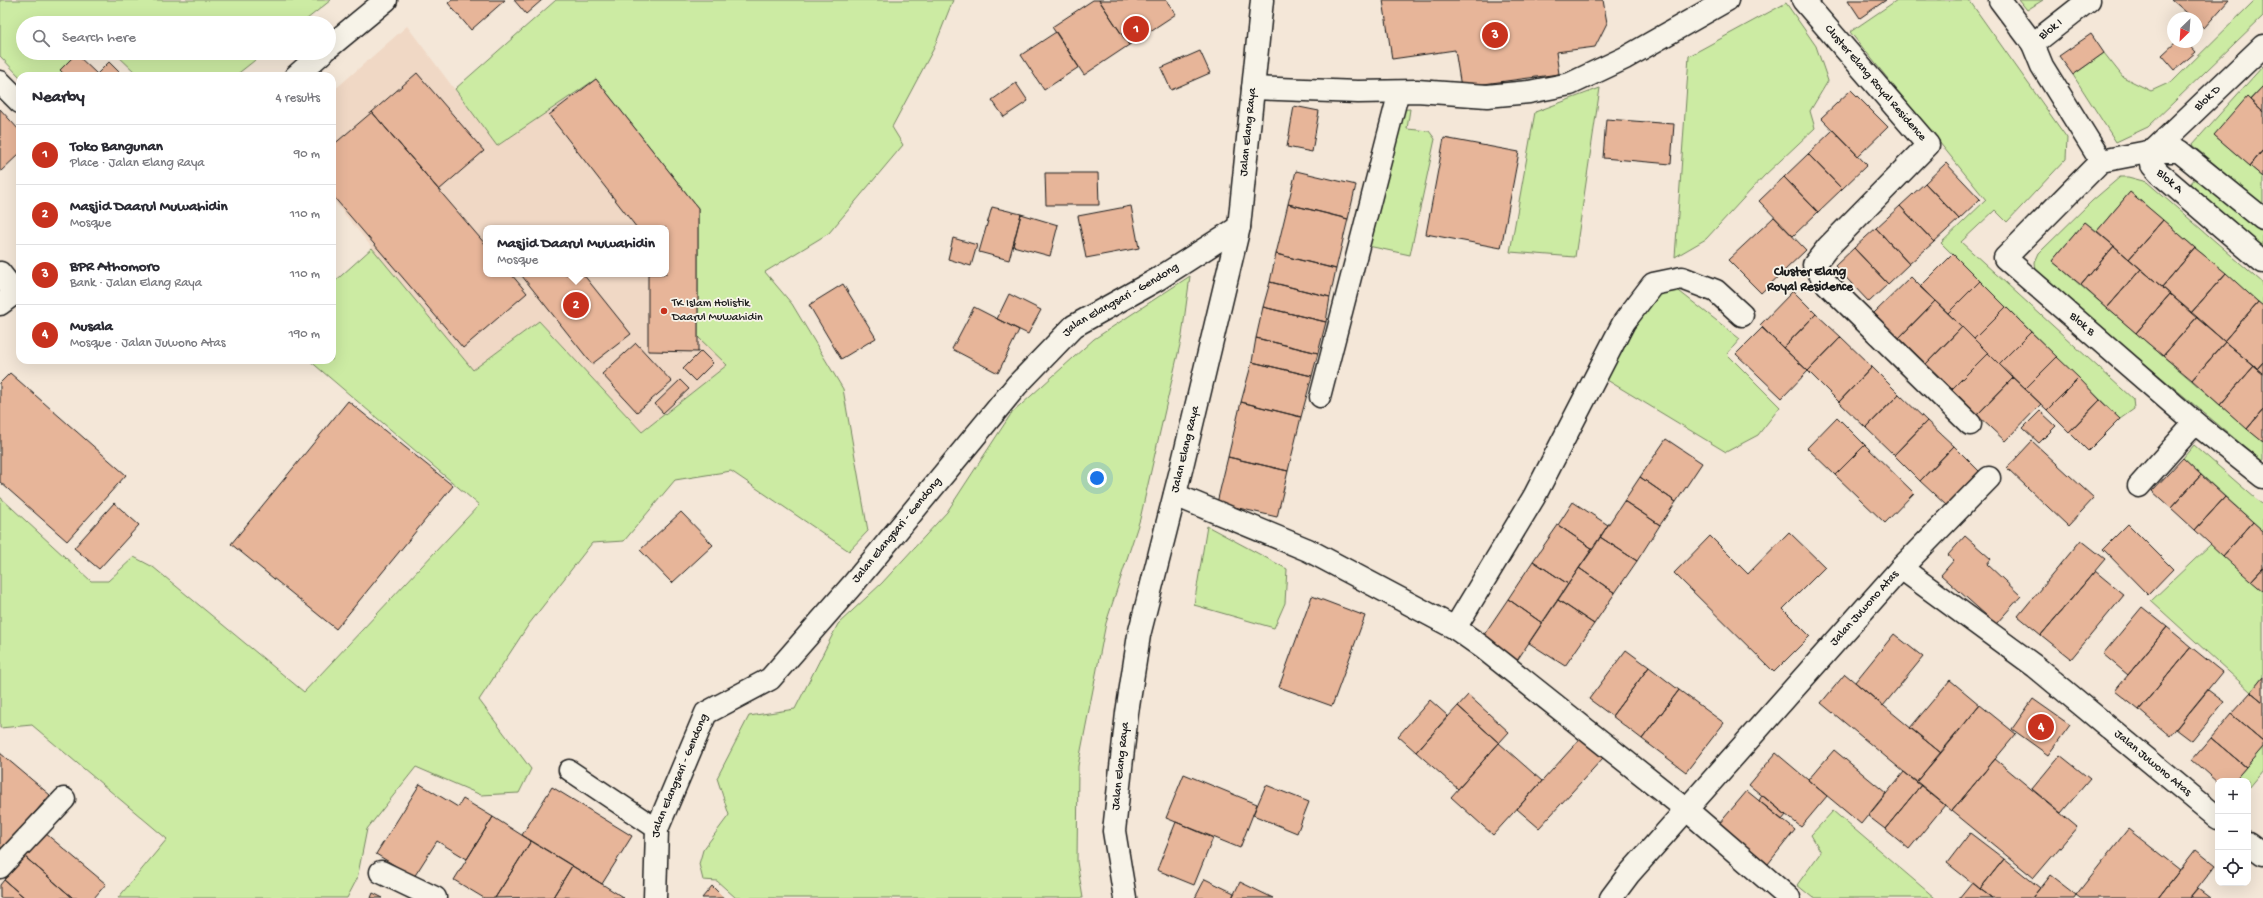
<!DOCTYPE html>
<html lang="en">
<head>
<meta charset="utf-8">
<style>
	:root { --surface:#fff; --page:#f7f7f7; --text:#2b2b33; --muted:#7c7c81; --line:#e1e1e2; --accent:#c8321e }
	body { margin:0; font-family:"Gochi Hand",sans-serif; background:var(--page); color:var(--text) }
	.controls { position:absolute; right:12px; bottom:12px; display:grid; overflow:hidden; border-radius:8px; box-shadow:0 4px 16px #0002 }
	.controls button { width:36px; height:36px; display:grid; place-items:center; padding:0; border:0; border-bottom:1px solid var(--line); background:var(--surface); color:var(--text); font:20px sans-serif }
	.compass { position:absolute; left:2167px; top:12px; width:36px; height:36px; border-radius:50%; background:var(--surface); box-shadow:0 4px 16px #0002; rotate:205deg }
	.you { position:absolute; left:1097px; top:478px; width:14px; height:14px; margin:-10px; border:3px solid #fff; border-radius:50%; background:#1a73e8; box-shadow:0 0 0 6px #1a73e833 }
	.badge { display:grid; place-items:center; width:26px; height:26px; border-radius:50%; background:var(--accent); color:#fff; font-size:13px; font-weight:700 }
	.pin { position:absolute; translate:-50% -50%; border:2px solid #fff; box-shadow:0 1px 4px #0006 }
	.popup { position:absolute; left:483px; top:225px; width:186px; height:52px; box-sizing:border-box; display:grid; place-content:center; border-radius:8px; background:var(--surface); filter:drop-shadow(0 1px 3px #0005); font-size:13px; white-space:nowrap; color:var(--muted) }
	.popup b { font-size:15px; color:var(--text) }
	.popup::after { content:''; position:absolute; left:50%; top:100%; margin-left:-8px; border:8px solid transparent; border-top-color:var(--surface) }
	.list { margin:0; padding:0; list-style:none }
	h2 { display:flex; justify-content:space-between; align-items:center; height:52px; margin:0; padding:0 16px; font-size:17px }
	h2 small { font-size:13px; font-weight:400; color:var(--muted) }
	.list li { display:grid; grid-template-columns:26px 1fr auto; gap:12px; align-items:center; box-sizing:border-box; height:60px; padding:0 16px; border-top:1px solid var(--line) }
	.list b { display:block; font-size:15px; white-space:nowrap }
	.list p { margin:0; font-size:13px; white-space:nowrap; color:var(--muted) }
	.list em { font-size:13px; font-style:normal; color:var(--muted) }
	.icon { flex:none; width:22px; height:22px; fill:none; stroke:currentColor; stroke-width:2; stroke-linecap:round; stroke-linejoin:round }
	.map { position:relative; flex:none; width:2263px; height:898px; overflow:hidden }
	.search { position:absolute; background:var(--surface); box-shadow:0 4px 16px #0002; left:16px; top:16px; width:320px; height:44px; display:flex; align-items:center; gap:10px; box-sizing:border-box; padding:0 14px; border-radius:22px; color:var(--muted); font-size:15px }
	.panel { position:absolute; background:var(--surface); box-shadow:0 4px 16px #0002; left:16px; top:72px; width:320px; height:292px; border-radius:12px }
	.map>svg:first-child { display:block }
</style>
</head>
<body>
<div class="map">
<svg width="2263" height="898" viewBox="0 0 2263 898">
	<rect width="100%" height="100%" fill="#f4e7d8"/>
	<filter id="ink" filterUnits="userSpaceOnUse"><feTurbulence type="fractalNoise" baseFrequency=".025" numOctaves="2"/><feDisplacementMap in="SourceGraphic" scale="8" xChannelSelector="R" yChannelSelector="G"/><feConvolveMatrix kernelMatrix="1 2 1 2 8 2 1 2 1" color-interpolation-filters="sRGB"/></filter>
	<g filter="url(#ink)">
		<!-- built -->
		<path fill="#f0d8c5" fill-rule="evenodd" d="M407,26L497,146L596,79L698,208L727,365L642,432L539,321L473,370L332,199V92ZM486,228H666V274H486Z"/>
		<!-- green -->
		<path fill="#cceba3" stroke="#748460" d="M0,0H331L302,23H23V53H79C71,56 63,67 63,76L20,77L0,56Z
			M556,0H953L934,48L892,127L903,145L829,233L765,272L792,304L843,389L868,531L849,551L731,471L675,480L624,541L592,543L529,624L479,700L531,769L519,793L481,795L416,767L367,829L357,879L347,898H118L167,839L32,725L0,728V497L91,581H108L134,557L153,567L304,692L479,505L309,360H332V284L372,248L473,370L539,321L642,432L727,365L698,337V208L596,79L497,146L455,89Z
			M1897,0H1969L2067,138L2066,159L2007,222L1995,210L1961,242L2133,399L2134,409L2120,419L1941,243L1986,200L1850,32Z
			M2019,0H2043L2027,10Z
			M2255,0H2263V16L2148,127L2116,142L2073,75L2104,53L2123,77L2151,91L2173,81Z
			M1786,3L1816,46L1828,81L1810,111L1815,128L1764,176L1706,239L1675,257L1689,56Z
			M115,53H264L235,76H139Z
			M2263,66V86L2214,135L2263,177V205L2192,145Z
			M1600,88L1575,257L1510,252L1535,112Z
			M1410,109L1407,129L1429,131L1435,139L1410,255L1359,244L1393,110Z
			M2199,174L2263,228V247L2189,185Z
			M2120,177H2128L2147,182L2263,283V306L2130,192L2097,231L2085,222L2052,261L2263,442V462L2036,273L2035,262L2039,253L2092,201Z
			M1190,276L1182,336L1140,519L1106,623L1078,766L1077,862L1083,898H736L717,881L703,880L699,864L703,850L729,815L717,778L749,716L795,709L838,624L882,583L947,512L1011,414L1094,339Z
			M1675,288L1740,339L1727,354L1780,407L1758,435L1726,452L1607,380L1638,309L1652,292Z
			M2194,445L2263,505V531L2183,458Z
			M1207,526L1287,569L1285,603L1274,628L1194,605Z
			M2211,544L2263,591V677L2251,692L2151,601Z
			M2263,747V770L2248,788V781H2234Z
			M1833,811L1935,898H1813L1797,885L1821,852L1811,835Z"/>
		<!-- building -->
		<path fill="#e7b599" stroke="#1c1c1c" d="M452,0H505L471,30L448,3Z
			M514,0H542L526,14Z
			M1093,0H1099L1129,45L1084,75L1052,27Z
			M1099,0H1166L1176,14L1129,45Z
			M1383,0H1603L1607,23L1595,47L1556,52L1559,74L1461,87L1455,50L1392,59Z
			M1848,0H1886L1860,18Z
			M2172,0H2229L2204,28L2197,22V18H2193Z
			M1056,32L1079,67L1044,90L1021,55Z
			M2091,34L2104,53L2073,75L2059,56Z
			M2176,42H2187L2196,52L2175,70L2162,55Z
			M1200,51L1210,73L1171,90L1161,68Z
			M76,54L97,74L109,62L123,76H66L60,70Z
			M417,73L484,151L439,190L372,112Z
			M596,79L698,208V352L648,351V274H666V228H637L549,115Z
			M1016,83L1028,101L1004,117L992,100Z
			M2263,86V112L2250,100Z
			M1851,90L1888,127L1858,156L1821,118Z
			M2247,97L2263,112V150L2250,166L2214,135Z
			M1294,106L1319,111L1312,152L1287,147Z
			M0,109L20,131V153L0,172Z
			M372,112L486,245V274H511L527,293L463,348L332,195V146Z
			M1606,119L1674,124L1671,164L1603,158Z
			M1833,130L1867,165L1842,189L1808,154Z
			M1444,138L1519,152L1501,248L1426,234Z
			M2263,150V177L2250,166Z
			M1808,154L1842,189L1818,212L1784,177Z
			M1946,163L1980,199L1959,219L1925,183Z
			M1296,171L1356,185L1348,219L1288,204Z
			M1045,173H1098L1099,205H1046Z
			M1784,177L1818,212L1793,236L1759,201Z
			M1925,183L1959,219L1934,242L1900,206Z
			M2130,192L2163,220L2129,259L2097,231Z
			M1288,204L1348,219L1336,269L1276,254Z
			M1131,206L1139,248L1086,258L1078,216Z
			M1900,206L1934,242L1909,264L1876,228Z
			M992,207L1021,214L1009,260L979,252Z
			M1021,214L1058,225L1050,256L1013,246Z
			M1774,217L1806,250L1761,293L1728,260Z
			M2163,220L2195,248L2162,287L2129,259Z
			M2085,222L2114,246L2081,285L2052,261Z
			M1876,228L1909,264L1888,284L1854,248Z
			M953,238L977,245L971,266L948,259Z
			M2114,246L2141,269L2107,308L2081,285Z
			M1854,248L1888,284L1869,302L1835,266Z
			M2195,248L2226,273L2191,313L2162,287Z
			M1276,254L1336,269L1330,297L1270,282Z
			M1953,254L1980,281L1948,313L1920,287Z
			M2141,269L2170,294L2136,333L2107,308Z
			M2226,273L2258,302L2224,341L2191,313Z
			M524,274H583L631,334L592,364L522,276Z
			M1911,277L1935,301L1899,338L1874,313Z
			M1980,281L2006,307L1974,339L1948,313Z
			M1270,282L1330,297L1326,322L1263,307Z
			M843,284L876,338L841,359L809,305Z
			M1793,291L1816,314L1783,348L1760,325Z
			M1009,294L1041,310L1028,334L997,319Z
			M2170,294L2197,317L2163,356L2136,333Z
			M1935,301L1962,327L1926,364L1899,338Z
			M2258,302L2263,306V362L2257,369L2224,341Z
			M974,307L1019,330L998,373L952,349Z
			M1263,307L1326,322L1318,353L1256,338Z
			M2006,307L2031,332L1999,364L1974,339Z
			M1816,314L1841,337L1808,371L1783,348Z
			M2197,317L2225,342L2192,380L2163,356Z
			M1962,327L1988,353L1952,389L1926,364Z
			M1762,328L1808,371L1782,398L1736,354Z
			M2031,332L2057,357L2025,389L1999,364Z
			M1841,337L1872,367L1839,402L1808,371Z
			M1256,338L1318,353L1312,376L1252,362Z
			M2225,342L2254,366L2220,405L2192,380Z
			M636,343L672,382L637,412L602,374Z
			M701,351L713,363L695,381L683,369Z
			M1988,353L2013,378L1977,415L1952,389Z
			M2057,357L2079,378L2047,410L2025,389Z
			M1252,362L1312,376L1301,417L1241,402Z
			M2263,362V374L2257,369Z
			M2254,366L2263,374V410L2247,429L2220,405Z
			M1872,367L1899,394L1866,428L1839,402Z
			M10,373L126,475L67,541L0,482V383Z
			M2013,378L2041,404L2005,441L1977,415Z
			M2079,378L2100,400L2069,432L2047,410Z
			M680,380L689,389L663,413L655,404Z
			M1899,394L1927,421L1894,455L1866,428Z
			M2100,400L2120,419L2088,451L2069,432Z
			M348,401L453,486L336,629L231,544Z
			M1241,402L1301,417L1288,471L1228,457Z
			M2263,410V442L2247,429Z
			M2040,411L2056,426L2039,443L2023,428Z
			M1837,417L1865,445L1835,475L1807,448Z
			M1927,421L1954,446L1920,481L1894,455Z
			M1666,439L1702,463L1676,502L1640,477Z
			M2032,441L2094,498L2068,526L2007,468Z
			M1865,445L1914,493L1885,523L1835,475Z
			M1954,446L1980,472L1947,506L1920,481Z
			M1228,457L1288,471L1277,517L1217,503Z
			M2183,458L2201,475L2171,508L2152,491Z
			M2201,475L2225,497L2195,530L2171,508Z
			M1640,477L1676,502L1660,525L1624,501Z
			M2225,497L2253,522L2223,556L2195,530Z
			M1624,501L1660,525L1637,561L1600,537Z
			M1573,502L1608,525L1593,549L1558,525Z
			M114,503L139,525L99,569L74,548Z
			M681,512L713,545L672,583L640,550Z
			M2253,522L2263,531V568L2251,581L2223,556Z
			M2128,524L2173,569L2148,595L2103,549Z
			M1558,525L1593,549L1568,584L1533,561Z
			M1789,532L1825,567L1783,609L1810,636L1774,672L1674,573L1710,536L1748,574Z
			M1965,536L1991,559L1987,564L2021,596L1996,624L1941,575L1954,560L1948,555Z
			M1600,537L1637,561L1615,593L1579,568Z
			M2081,540L2105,559L2041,635L2018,616Z
			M1533,561L1568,584L1542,623L1508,599Z
			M1579,568L1615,593L1594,624L1558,600Z
			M2263,568V591L2251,581Z
			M2095,571L2124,595L2071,659L2041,635Z
			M1312,596L1365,616L1332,706L1279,687Z
			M1508,599L1542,623L1514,665L1479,642Z
			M1558,600L1594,624L1565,666L1529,643Z
			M2142,607L2167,627L2128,675L2103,654Z
			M2167,627L2191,647L2139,710L2115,691Z
			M1894,634L1923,657L1883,706L1855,682Z
			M2191,647L2222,672L2170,736L2139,710Z
			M1626,650L1649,667L1612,716L1589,699Z
			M1649,667L1679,690L1642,739L1612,716Z
			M1845,674L1941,753L1916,782L1821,703Z
			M2263,677V702L2251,692Z
			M1950,680L1980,705L1941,753L1910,728Z
			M1679,690L1724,723L1686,772L1642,739Z
			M2208,690L2224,702L2192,741L2176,729Z
			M2251,692L2263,702V741L2231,714Z
			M1468,695L1509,732L1499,743L1458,706Z
			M2033,699L2070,725L2048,755L2012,729Z
			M1430,700L1448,716L1416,752L1398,736Z
			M1980,705L2016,734L1952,811L1916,782Z
			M1458,706L1499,743L1458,789L1416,752Z
			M2231,714L2263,741V747L2246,767L2211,738Z
			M1581,738L1603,758L1539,828L1517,809Z
			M2211,738L2246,767L2234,781H2218V783L2192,760Z
			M1499,743L1542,781L1493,835L1451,797Z
			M1834,750L1886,793L1861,824L1808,780Z
			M0,753L50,795L0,853Z
			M1776,753L1827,796L1801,827L1749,785Z
			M2060,755L2090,779L2061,813L2032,789Z
			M1995,759L2077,827L2034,878L1952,811Z
			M1904,772L1921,785L1885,829L1868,816Z
			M1184,774L1257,804L1240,848L1166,818Z
			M420,784L458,807L463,799L493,817L467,859L437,841L414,877L376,854Z
			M1266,785L1309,802L1297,833L1253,815Z
			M1921,785L1945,805L1909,849L1885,829Z
			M552,787L632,836L602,884L522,835Z
			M1747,791L1795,830L1768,864L1719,824Z
			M1762,795L1786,815L1782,820L1759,801Z
			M493,817L531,841L495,898H484L454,880Z
			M1176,822L1213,838L1194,885L1157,870Z
			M2128,829L2180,870L2158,898H2080L2076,895Z
			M45,833L106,884L94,898H73L25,857Z
			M1970,833L2004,859L1980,889L1947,863Z
			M531,841L572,866L553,897L495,898Z
			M2196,849L2216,865L2190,898H2158Z
			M25,857L73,898H25L4,880Z
			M2004,859L2040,888L2032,898H1992L1980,889Z
			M572,866L602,884L624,898L553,897Z
			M2050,875L2076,895L2074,898H2032Z
			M1205,879L1234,893L1232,898H1195Z
			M4,880L25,898H0V885Z
			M1240,882L1273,898H1232Z
			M1972,882L1980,889L1992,898H1959Z
			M712,886L724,898H702Z
			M2198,889L2210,898H2190Z
			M373,893L383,898H371Z"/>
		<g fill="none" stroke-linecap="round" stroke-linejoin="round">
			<!-- service casing -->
			<g stroke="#1c1c1c" stroke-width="23">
				<path id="service" d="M1320,397L1399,91
					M569,770L657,829"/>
			</g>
			<!-- minor casing -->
			<g stroke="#1c1c1c" stroke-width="25">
				<g id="minor">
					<path id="s1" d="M1803,0L1928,145L1828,247L1814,265L1827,284L1970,424"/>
					<path d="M2000,0L2033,44L2042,66L2101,161"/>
					<path id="s2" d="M2033,44L2089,0"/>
					<path d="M0,82L20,102"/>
					<path d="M1253,88L1358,92L1417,91L1487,96L1529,92L1570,84L1625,58L1727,0"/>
					<path id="s3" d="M2153,151L2152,165L2159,173L2263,262"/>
					<path id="s4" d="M2153,151L2263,46"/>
					<path id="s5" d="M2101,161L2005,258L2195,423L2263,477"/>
					<path d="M2101,161L2153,151H2179L2263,219"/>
					<path d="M0,273L15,292"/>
					<path d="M1742,315L1716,291L1682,278L1653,284L1624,322L1534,497L1455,628L1482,647L1687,810L1789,898"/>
					<path d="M2139,486L2195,423"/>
					<path d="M1175,495L1308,550L1455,628"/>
					<path d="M1901,568L1989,478"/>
					<path d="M2248,843L2263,854"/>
					<path d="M0,867L64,799"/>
					<path d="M381,872L435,898"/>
					<path id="s6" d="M655,898L657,829L706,713L770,679L854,583L1017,385L1074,326L1158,279L1239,227"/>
					<path id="s7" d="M1611,898L1629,874L1901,568L2036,667L2218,818"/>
				</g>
			</g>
			<!-- secondary casing -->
			<g stroke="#1c1c1c" stroke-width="25">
				<g id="secondary">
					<path d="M329,47L386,0"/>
					<path d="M296,76L322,53"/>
					<path d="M0,304L20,289"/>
					<path id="s8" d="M1125,898L1114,831L1127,713L1139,635L1182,466L1239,227L1262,0"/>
				</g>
			</g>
			<!-- service -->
			<use href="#service" stroke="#f7f3e8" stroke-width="20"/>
			<!-- minor -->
			<use href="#minor" stroke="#f7f3e8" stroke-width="22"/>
			<!-- secondary -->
			<use href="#secondary" stroke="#f7f3e8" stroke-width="22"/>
		</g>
	</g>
	<!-- markers -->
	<circle fill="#c8321e" stroke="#f7f3e8" stroke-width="1.5" cx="664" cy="311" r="4"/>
	<g text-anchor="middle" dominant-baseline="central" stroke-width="3.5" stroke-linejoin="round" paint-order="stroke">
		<!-- street labels -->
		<g font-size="12" fill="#1c1c1c" stroke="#f7f3e8">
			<text stroke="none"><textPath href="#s2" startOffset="23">Blok I</textPath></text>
			<text stroke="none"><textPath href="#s1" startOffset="110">Cluster Elang Royal Residence</textPath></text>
			<text stroke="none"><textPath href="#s4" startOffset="76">Blok D</textPath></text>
			<text stroke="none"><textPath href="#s8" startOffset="781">Jalan Elang Raya</textPath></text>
			<text stroke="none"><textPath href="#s3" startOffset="38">Blok A</textPath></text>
			<text stroke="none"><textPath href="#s6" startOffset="787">Jalan Elangsari - Gendong</textPath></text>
			<text stroke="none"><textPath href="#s5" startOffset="238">Blok B</textPath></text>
			<text stroke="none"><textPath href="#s8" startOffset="457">Jalan Elang Raya</textPath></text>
			<text stroke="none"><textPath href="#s6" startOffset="463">Jalan Elangsari - Gendong</textPath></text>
			<text stroke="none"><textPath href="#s7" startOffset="385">Jalan Juwono Atas</textPath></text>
			<text stroke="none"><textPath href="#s7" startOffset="758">Jalan Juwono Atas</textPath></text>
			<text stroke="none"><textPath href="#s8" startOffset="133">Jalan Elang Raya</textPath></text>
			<text stroke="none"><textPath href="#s6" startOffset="127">Jalan Elangsari - Gendong</textPath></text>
		</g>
		<!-- poi labels -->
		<g font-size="12" fill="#1c1c1c" stroke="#f7f3e8" text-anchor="start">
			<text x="672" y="304">TK Islam Holistik<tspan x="672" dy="14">Daarul Muwahidin</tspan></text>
		</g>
		<!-- neighbourhood labels -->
		<g font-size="13" font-weight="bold" fill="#1c1c1c" stroke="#f7f3e8">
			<text x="1810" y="272">Cluster Elang<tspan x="1810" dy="15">Royal Residence</tspan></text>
		</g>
	</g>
</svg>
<div class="controls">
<button>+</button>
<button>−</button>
<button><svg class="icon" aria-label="locate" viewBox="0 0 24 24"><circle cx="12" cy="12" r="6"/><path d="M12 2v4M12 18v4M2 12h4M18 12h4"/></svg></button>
</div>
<svg class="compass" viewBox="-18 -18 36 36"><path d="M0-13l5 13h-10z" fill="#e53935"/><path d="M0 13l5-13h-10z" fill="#7c7c81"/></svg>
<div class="you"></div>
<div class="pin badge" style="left:1136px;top:29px">1</div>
<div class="pin badge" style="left:576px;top:305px">2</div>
<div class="popup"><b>Masjid Daarul Muwahidin</b>Mosque</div>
<div class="pin badge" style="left:1495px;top:35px">3</div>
<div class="pin badge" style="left:2041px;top:727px">4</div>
<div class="search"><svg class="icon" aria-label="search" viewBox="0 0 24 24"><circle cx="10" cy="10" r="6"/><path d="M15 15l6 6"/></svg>Search here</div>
<section class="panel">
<h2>Nearby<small>4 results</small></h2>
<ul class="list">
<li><span class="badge">1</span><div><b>Toko Bangunan</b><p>Place · Jalan Elang Raya</p></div><em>90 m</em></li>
<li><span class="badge">2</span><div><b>Masjid Daarul Muwahidin</b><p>Mosque</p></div><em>110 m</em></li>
<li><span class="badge">3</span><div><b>BPR Athomoro</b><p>Bank · Jalan Elang Raya</p></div><em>110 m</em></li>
<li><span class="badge">4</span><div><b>Musala</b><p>Mosque · Jalan Juwono Atas</p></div><em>190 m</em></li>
</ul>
</section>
</div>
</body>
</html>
